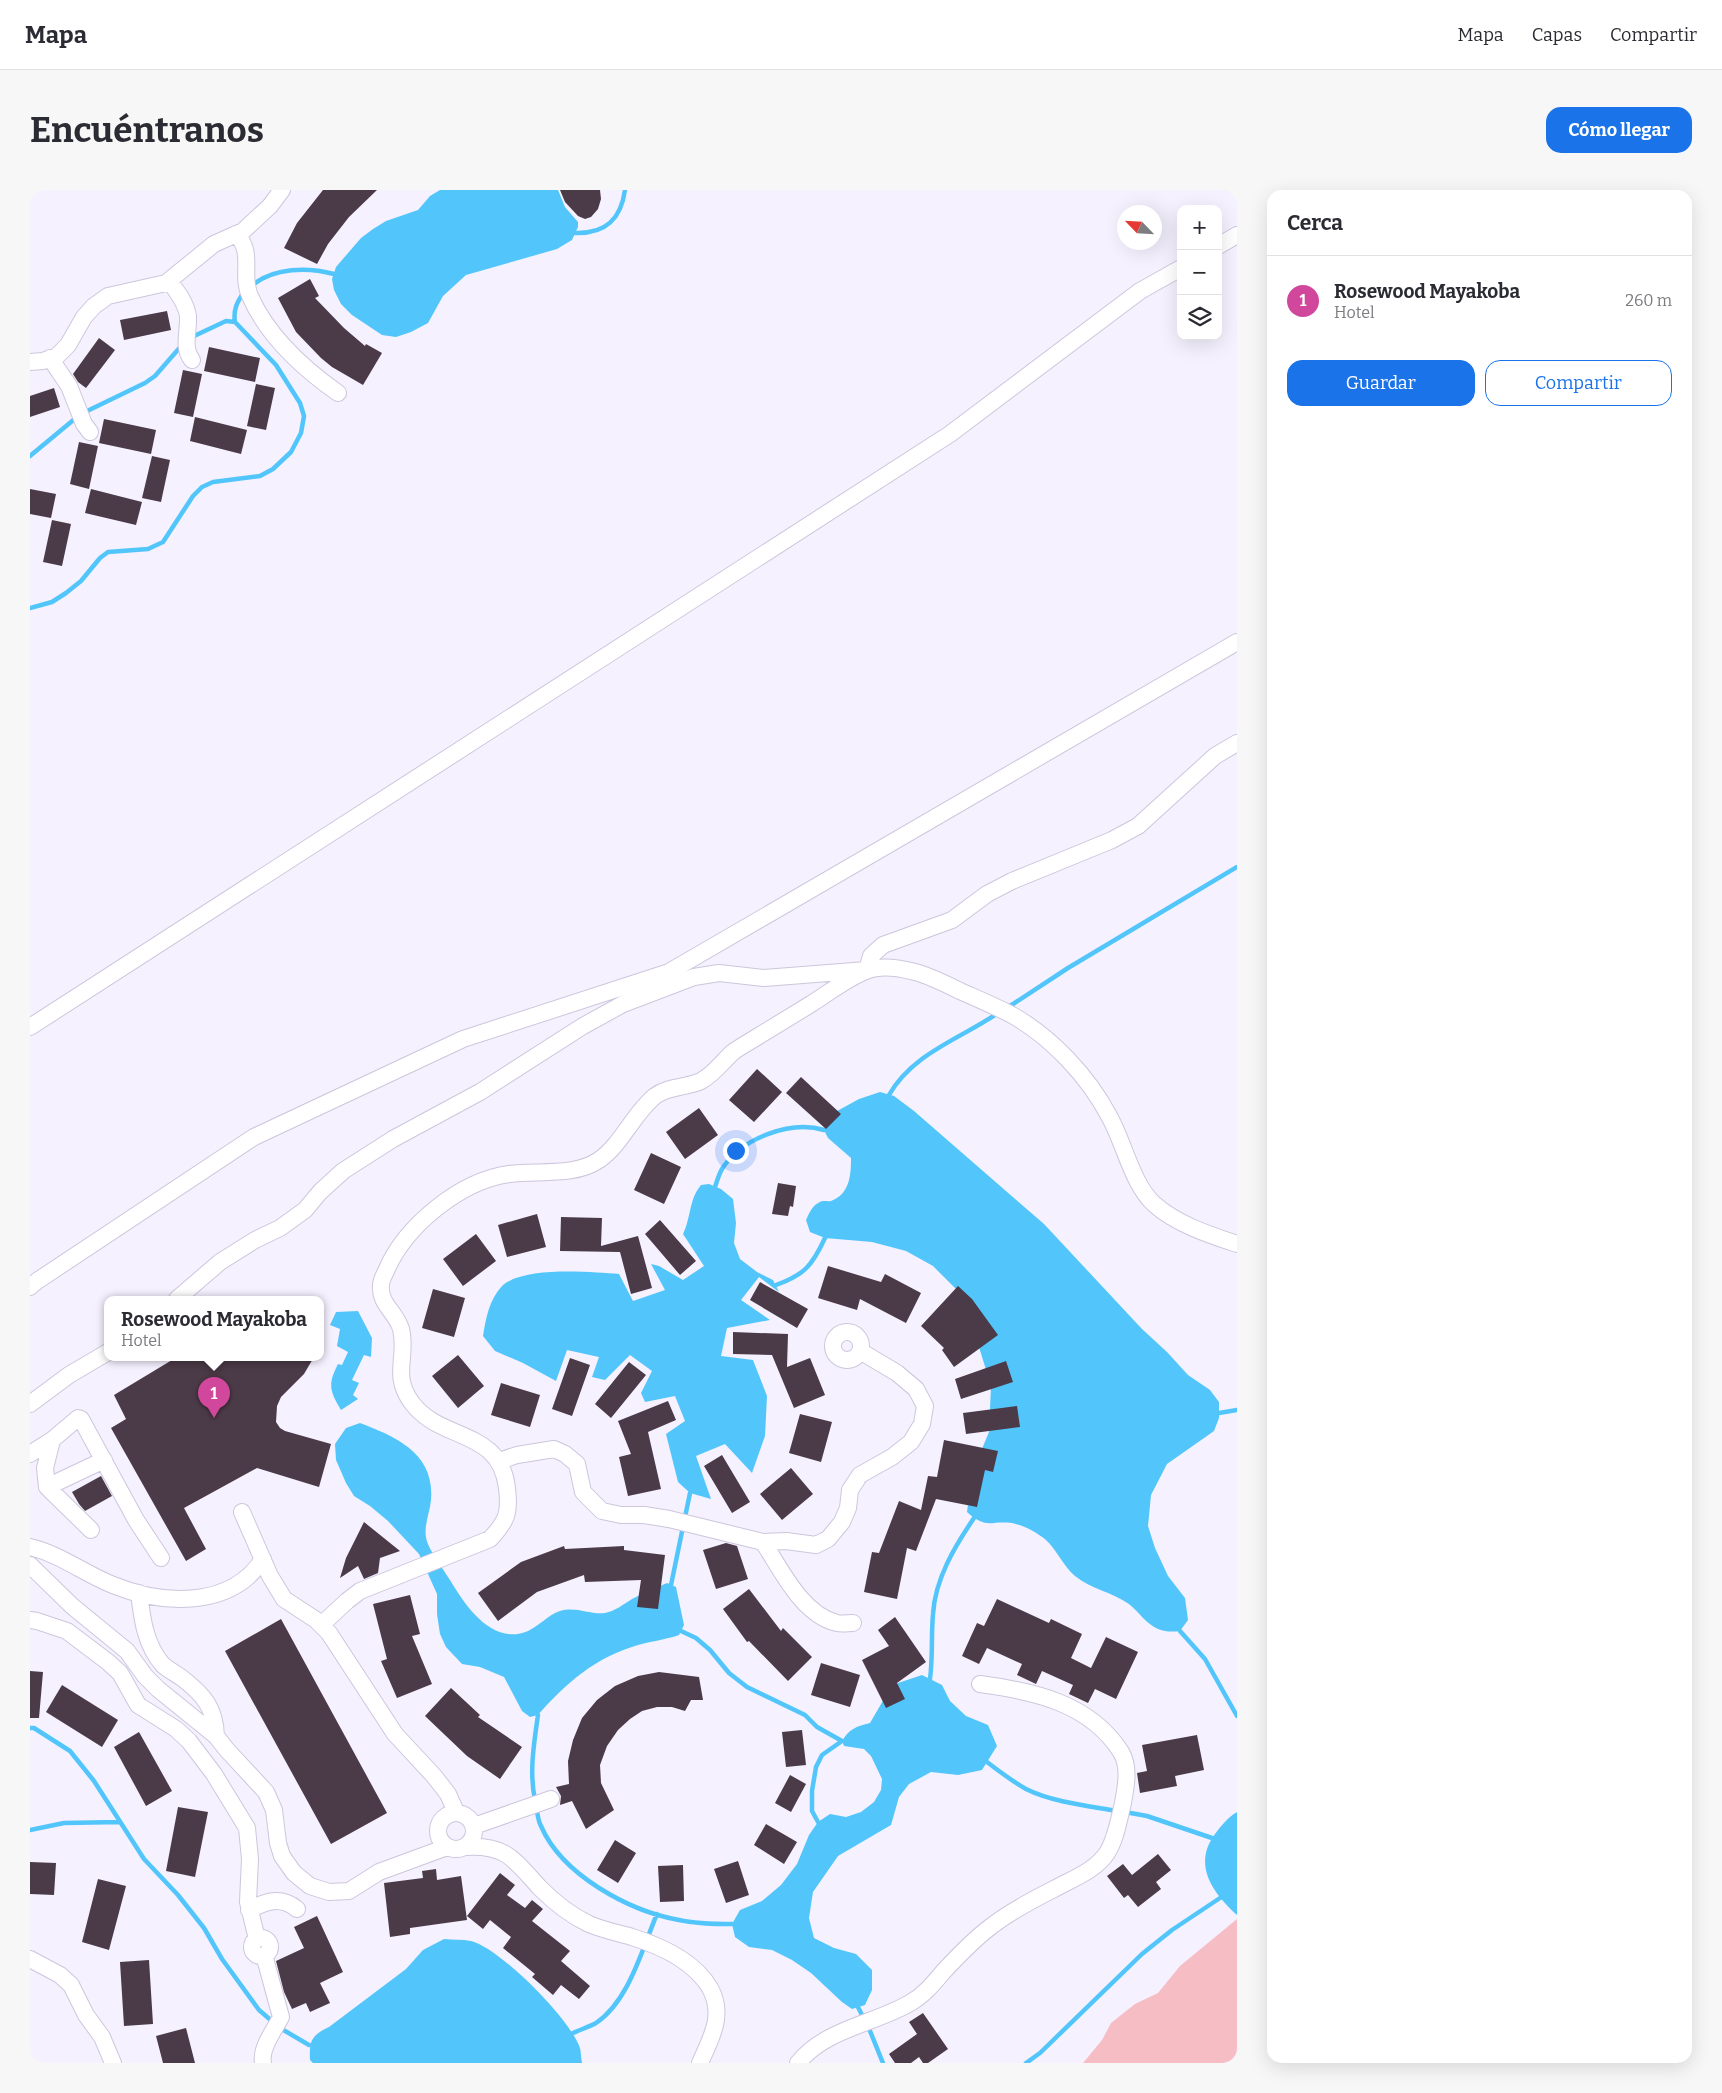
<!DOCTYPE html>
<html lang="es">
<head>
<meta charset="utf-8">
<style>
	:root { --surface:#fff; --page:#f7f7f7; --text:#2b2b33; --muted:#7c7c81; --line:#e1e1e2; --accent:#1a73e8 }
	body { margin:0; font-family:Bitter,serif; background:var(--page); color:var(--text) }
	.controls { position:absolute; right:15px; top:15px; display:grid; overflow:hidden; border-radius:10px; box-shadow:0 5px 20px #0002 }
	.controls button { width:45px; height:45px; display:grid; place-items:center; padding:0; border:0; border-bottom:1px solid var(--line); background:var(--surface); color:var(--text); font:25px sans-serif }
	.compass { position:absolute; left:1087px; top:15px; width:45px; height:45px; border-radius:50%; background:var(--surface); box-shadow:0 5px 20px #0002; rotate:295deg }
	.you { position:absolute; left:705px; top:960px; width:18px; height:18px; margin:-12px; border:4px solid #fff; border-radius:50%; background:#1a73e8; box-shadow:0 0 0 8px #1a73e833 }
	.badge { display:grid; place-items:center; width:32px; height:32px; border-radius:50%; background:var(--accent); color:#fff; font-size:16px; font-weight:700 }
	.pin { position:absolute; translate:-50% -41px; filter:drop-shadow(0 1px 2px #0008) }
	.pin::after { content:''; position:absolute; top:26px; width:18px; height:15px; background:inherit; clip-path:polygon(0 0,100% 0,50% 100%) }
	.popup { position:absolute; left:74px; top:1106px; width:220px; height:65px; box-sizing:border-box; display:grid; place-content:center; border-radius:10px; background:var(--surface); filter:drop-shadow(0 1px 4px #0005); font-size:16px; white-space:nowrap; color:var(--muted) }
	.popup b { font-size:19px; color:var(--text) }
	.popup::after { content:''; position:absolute; left:50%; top:100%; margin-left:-10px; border:10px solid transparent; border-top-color:var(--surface) }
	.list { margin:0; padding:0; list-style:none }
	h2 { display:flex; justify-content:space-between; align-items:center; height:65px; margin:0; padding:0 20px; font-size:21px }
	h2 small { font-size:16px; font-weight:400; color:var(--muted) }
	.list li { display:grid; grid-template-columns:32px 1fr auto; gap:15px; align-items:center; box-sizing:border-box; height:90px; padding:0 20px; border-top:1px solid var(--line) }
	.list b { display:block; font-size:19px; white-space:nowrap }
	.list p { margin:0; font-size:16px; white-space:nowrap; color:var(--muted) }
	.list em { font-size:16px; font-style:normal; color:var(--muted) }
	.actions { display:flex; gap:10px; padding:15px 20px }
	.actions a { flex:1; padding:11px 0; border:1px solid var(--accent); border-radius:15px; text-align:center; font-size:18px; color:var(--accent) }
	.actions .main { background:var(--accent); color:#fff }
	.icon { flex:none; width:28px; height:28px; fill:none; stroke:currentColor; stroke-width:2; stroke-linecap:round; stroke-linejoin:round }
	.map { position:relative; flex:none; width:1207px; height:1873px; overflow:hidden; border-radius:15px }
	header { display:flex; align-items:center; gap:30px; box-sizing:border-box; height:70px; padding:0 25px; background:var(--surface); border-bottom:1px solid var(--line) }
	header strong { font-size:24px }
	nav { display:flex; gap:28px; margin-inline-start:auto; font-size:18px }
	.intro { display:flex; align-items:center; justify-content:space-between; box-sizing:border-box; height:120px; padding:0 30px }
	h1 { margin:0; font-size:35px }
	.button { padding:12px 22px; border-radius:15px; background:var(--accent); color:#fff; font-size:18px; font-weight:700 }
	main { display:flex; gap:30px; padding:0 30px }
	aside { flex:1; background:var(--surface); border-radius:15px; box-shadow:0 5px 20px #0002 }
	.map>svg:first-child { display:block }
</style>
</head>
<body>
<header>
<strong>Mapa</strong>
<nav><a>Mapa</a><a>Capas</a><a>Compartir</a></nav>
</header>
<div class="intro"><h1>Encuéntranos</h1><a class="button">Cómo llegar</a></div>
<main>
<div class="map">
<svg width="1207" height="1873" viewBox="0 0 1207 1873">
	<rect width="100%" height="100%" fill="#f5f1ff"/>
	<!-- green -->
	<path fill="#f6bdc5" d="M1207,1729V1873H1053L1072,1850L1081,1833L1105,1814L1128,1803L1150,1776Z"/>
	<!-- water -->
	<path fill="#52c6fa" d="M410,0H528L535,17L548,32V37L542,50L527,59L436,85L413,106L398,133L381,142L366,147L352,145L322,125L311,114L304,100L302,89L306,77L331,48L343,39L356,31L388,20L400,6Z
		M850,902L864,906L884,921L1014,1034L1112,1139L1137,1162L1158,1185L1180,1200L1189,1212V1228L1184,1241L1137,1274L1121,1305L1118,1336L1125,1358L1138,1386L1155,1408L1158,1430L1150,1441C1142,1442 1136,1442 1128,1439C1116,1434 1109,1422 1099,1414C1082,1402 1061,1399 1045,1386C1033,1376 1027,1360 1016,1350C1006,1342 995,1336 982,1333C960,1330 957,1340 937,1322L942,1283L959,1242L961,1196L945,1144L926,1099L903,1076L876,1061L842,1052L795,1048L780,1042L776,1030C779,1024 782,1015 790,1012C793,1010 798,1012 801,1011C820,1004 821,985 821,968L798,948L794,940L798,926L829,909Z
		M679,994L691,999L703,1009L706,1033L704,1053L710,1069L727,1082L743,1090L749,1102L729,1087L711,1110L740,1130L697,1138L691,1166L723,1170L737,1206L735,1246L722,1283L695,1254L666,1266L681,1309L660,1303L648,1292L636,1244L655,1231L645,1206L615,1212L611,1203L622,1181L600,1165L575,1190L562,1187L569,1167L537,1160L526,1191L493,1173L465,1161L453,1146C456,1128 459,1110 472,1096C493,1076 561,1082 589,1084L603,1111L635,1100L621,1074L629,1076L653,1090L674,1076L653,1044C661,1028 659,1009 671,995Z
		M328,1121L342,1148L341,1167L334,1165L322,1190L329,1193L323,1205L328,1209L311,1220C299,1200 298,1194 308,1174L312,1175L318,1162L307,1156L310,1139L300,1135L306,1122Z
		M330,1233C367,1247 405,1264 401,1310C400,1322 394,1334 396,1347C397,1358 414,1380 420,1390C436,1417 463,1456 498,1441C509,1436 518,1425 530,1421C546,1416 560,1425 575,1423C585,1421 594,1414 602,1409C613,1403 626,1398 637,1393L646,1397L654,1435L649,1445C635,1450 621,1451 608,1455C566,1467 536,1493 508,1525L500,1527L492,1521L474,1487L450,1477L432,1474L416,1457L410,1444L407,1424V1404L389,1364L358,1331L340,1316L324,1306L316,1293L306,1270L305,1254L316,1238Z
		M892,1485L912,1495L920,1511L936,1526L958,1535L967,1556L952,1580L928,1585L901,1582L879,1594L869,1607L861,1635L808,1666L783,1702L779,1728L784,1748L804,1758L826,1764L842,1780V1800L835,1815L822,1819L812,1812L781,1783L762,1770L742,1760L719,1757L705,1747L702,1734L710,1720L732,1711L751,1695L767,1674L779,1645L788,1632L800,1624L816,1627L831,1622L844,1612L851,1600L852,1589L841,1566L834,1559L814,1556L812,1551C819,1539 827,1536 840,1533L854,1509L868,1493Z
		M1207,1622V1725C1183,1703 1162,1675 1185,1644C1192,1635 1197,1628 1207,1622Z
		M414,1749C423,1750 432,1749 441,1751C470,1758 541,1830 550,1858C551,1862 551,1868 552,1873H283L280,1870C279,1850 282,1845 299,1837L376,1779L393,1760Z"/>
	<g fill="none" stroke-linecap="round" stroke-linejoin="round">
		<!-- stream -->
		<path stroke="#52c6fa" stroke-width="4.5" d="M545,43C576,44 591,29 595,0
			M221,96C244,77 278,77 304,84
			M162,147L196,131L205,132
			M53,223L115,193L125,186L152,155
			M0,266L47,227
			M0,418L22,412L36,403L51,391L70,368L78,362L118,359L133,352L163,306L172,297L183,292L230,286L243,279L261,262L271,243L274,226L270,213L246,175L205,132C203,120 207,112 214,102
			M977,818L1038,778L1207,677
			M859,905C883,863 930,849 968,823
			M685,997C687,991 689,984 692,979C711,948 761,930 794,940
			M746,1095C774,1085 782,1076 795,1048
			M1189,1223L1207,1220
			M641,1395L660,1303
			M651,1441L666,1448L680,1460L699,1483L717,1497L775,1525L787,1537L812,1551L792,1565L786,1577L782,1601V1621L788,1632
			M1150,1441L1175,1469L1207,1526
			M900,1489C903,1467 901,1446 903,1424C905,1389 925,1356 944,1328
			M0,1538H4L40,1561L64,1591L114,1669L148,1705L174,1738L192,1769L229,1820L250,1838L279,1855
			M957,1572C970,1582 982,1591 996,1599C1022,1612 1058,1616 1087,1621
			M505,1610C499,1582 504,1553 508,1525
			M506,1618C508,1624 508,1631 511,1636C532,1685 599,1721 649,1730C667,1734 684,1734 702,1734
			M1095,1622L1117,1626L1182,1648
			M0,1640L34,1633L90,1632
			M828,1817L834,1829
			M838,1836L853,1873
			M541,1844C549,1840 559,1837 566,1833C599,1811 612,1759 627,1724
			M996,1873L1010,1863L1112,1764L1142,1740L1190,1708"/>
	</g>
	<!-- building -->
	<path fill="#4b3a47" d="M293,0H347L319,27L298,54L287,74L254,58L267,33Z
		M530,0H570L571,9L568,19L561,27L555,29L548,26L535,12Z
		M280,89L289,106L285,108L314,138L335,156L336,154L352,163L333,195L302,177L291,168L266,142L248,108Z
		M137,121L141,140L94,150L90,130Z
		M69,148L85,160L56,198L48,192L43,184Z
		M179,157L230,168L225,192L174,181Z
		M153,180L172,184L163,227L144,223Z
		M226,194L245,198L236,240L217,236Z
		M24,198L30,217L0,227V206Z
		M165,227L217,240L211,264L160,251Z
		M74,229L126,240L121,264L69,253Z
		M49,252L68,256L59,299L40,294Z
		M122,266L140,270L131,312L112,308Z
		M0,299L26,304L21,328L0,324Z
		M61,299L112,312L106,335L55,323Z
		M22,330L41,334L32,376L13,372Z
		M727,879L752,902L724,932L699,910Z
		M771,887L811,924L796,939L756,903Z
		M669,918L688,945L655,969L636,942Z
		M621,963L651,977L634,1014L604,1000Z
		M748,993L766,996L763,1017L760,1016L758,1026L742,1024Z
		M507,1024L516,1057L477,1067L468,1035Z
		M531,1027L572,1028L571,1056L608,1046L622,1098L601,1104L590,1062L530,1061Z
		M630,1030L666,1071L650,1085L615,1044Z
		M446,1044L466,1071L433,1096L413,1069Z
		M798,1076L851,1092L855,1084L891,1103L876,1133L830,1109L827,1120L788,1108Z
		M730,1092L778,1119L767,1138L720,1110Z
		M928,1096L942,1109L968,1145L924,1177L912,1160L914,1158L891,1136Z
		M403,1099L435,1108L424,1147L392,1138Z
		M703,1142L758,1144L757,1177L780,1168L795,1205L764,1218L742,1165L703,1164Z
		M428,1165L454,1196L428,1218L402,1186Z
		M147,1167H284L274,1184L251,1207L247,1216L246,1232L250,1238L255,1241L301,1254L289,1297L227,1278L154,1318L176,1359L156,1371L81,1238L96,1229L84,1205Z
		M540,1168L560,1175L542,1226L522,1219Z
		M976,1171L983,1192L931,1209L925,1189Z
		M599,1172L616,1185L581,1228L565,1214Z
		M471,1193L510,1205L500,1237L461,1225Z
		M638,1211L646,1230L618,1242L631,1299L598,1306L589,1267L601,1264L588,1231Z
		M987,1216L990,1237L936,1244L933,1223Z
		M770,1224L802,1232L791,1272L759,1263Z
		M914,1250L968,1261L963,1282L955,1280L947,1317L906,1309L886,1361L877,1358L867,1409L834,1402L842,1362L849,1363L869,1311L891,1320L898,1286L907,1287Z
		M692,1265L720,1312L702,1323L674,1276Z
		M761,1278L783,1304L752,1330L730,1304Z
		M71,1286L82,1306L55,1321L49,1314L42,1302Z
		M334,1332L370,1361L350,1368L348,1383L334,1389L328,1376L310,1388L316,1368Z
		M696,1353L707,1356L718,1389L686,1399L673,1360Z
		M534,1356L535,1359L594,1356V1360L635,1365L628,1419L607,1417L611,1390L555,1392L554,1385L507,1402L468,1431L448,1403L491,1372Z
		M719,1399L751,1441L753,1438L782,1467L758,1491L719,1451L717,1452L693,1419Z
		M380,1405L390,1444L382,1446L402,1494L367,1508L351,1471L357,1469L343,1414Z
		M967,1409L1019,1433L1021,1429L1052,1444L1041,1468L1061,1478L1076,1447L1108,1462L1086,1509L1065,1499L1058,1513L1039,1504L1043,1495L1012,1481L1006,1494L987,1485L992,1474L957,1458L949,1474L932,1466L947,1433L954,1436Z
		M865,1427L896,1472L867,1493L875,1509L856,1518L832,1470L859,1456L848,1440Z
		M251,1429L357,1623L301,1654L195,1461Z
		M791,1473L830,1485L820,1517L781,1505Z
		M0,1481L13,1482L9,1528H0Z
		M629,1482L669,1487L673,1510H661L655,1521L642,1517H627L612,1521L600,1529L588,1540L577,1556L570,1575L571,1593L584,1620L556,1639L542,1611L530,1615L531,1606L526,1597L539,1594L538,1571L543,1550L552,1528L567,1510L585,1496L608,1486Z
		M32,1495L88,1530L72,1557L16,1522Z
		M421,1498L450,1525L448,1527L492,1557L470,1589L437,1566L395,1526Z
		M772,1540L776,1575L756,1577L752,1542Z
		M109,1542L142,1601L116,1616L84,1557Z
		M1167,1545L1174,1580L1145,1586L1147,1596L1110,1603L1107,1583L1117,1581L1112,1555Z
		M760,1585L776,1594L761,1622L745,1613Z
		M148,1617L178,1622L165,1687L136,1681Z
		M736,1634L767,1652L754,1674L724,1655Z
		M585,1650L606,1663L588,1693L567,1680Z
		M1128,1664L1141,1680L1126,1692L1131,1699L1108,1717L1098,1705L1094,1708L1077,1686L1093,1674L1102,1685Z
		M708,1671L719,1705L696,1713L684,1679Z
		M0,1672L26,1673L24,1705L0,1704Z
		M653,1675L654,1711L630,1712L628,1676Z
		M406,1679L407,1690L431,1686L437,1730L380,1738V1744L360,1747L354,1693L393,1688L392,1681Z
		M470,1683L485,1695L477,1705L495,1718L502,1710L513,1719L502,1731L540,1761L531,1771L560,1796L549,1809L531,1795L523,1805L502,1787L505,1784L473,1758L481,1747L460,1730L453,1739L437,1726Z
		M68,1689L96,1696L79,1760L52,1752Z
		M287,1726L313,1782L290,1793L300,1813L280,1822L276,1813L262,1819L254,1802L246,1771L274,1758L264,1737Z
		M119,1770L123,1834L94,1836L90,1772Z
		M893,1823L918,1859L898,1873H893L889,1867L881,1873H865L859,1864L887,1844L879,1832Z
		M156,1838L165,1873H133L126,1846Z"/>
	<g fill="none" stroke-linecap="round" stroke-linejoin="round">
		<!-- minor casing -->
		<g stroke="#cdc6dc" stroke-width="18">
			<path id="minor" d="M206,44C225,63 210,84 220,106C237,145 274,179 308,203
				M1188,56L1207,45
				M139,91C147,101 156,113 158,126C159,140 152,158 162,170
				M20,168L39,196L54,234L60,242
				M0,172L13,171L27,166L38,155L54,127L64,116L78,106L136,93L184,54L213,41L240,16L252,0
				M0,837L920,244L1110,101L1151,78
				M0,1097L7,1091L224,947L433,849L639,782L1207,452
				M147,1109L190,1072L225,1050L250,1038L275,1020L290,1002L313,981L363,949L450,902L553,836L593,814L664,787L689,783L734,788L837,780L841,766L853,755L922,730L957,704L982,691L1082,650L1108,636L1185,566L1207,553
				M803 1156a14 14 0 1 1 28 0a14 14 0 1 1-28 0Z
				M0,1214L39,1185L78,1162
				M22,1250L15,1278L17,1297L61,1340
				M0,1264L22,1250L48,1228L51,1229L106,1330L131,1368
				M469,1271L487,1265L524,1259L535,1264L547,1274L553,1302L572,1321L591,1325H614L639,1329L733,1352L756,1351L786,1355L798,1349L812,1332L818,1318L820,1300L830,1285L862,1267L881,1252L892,1234L895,1216L886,1199L867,1183L830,1161
				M17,1297L74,1270
				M212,1322L240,1386L254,1409L286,1430L299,1443L365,1544L404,1586L418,1604L426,1622
				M733,1352C751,1379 772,1425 807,1433C812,1434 818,1433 823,1433
				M0,1357C30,1364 55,1384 83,1395C132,1415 201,1419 233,1369
				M0,1375L42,1416L97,1461L115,1486L128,1499L186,1546L197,1560L236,1602L244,1620L248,1653L252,1666L264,1683L280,1696L299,1702L319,1701L349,1682L417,1657
				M109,1403C112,1428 115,1455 133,1475C139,1480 146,1484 152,1488C174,1505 185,1518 186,1546
				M0,1430L7,1431L37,1441L78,1472L90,1483L108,1515L146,1539L159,1551L184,1584L217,1638L220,1669L218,1712L227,1749
				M291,1435L317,1411L330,1401L460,1349C477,1331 480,1323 477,1298C470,1238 411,1252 382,1213C361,1185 378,1167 371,1139C366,1122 349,1114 351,1095C351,1091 354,1085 356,1081C375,1036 430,991 479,984C508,980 544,987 569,970C592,954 603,924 625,906C638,896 656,898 671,891C684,884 692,872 703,862C710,857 719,852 727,847C745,836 763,825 781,814C797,804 819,787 836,781C850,775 870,778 885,782C900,786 916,794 930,801C948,809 965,816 982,825C1021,847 1058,886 1079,926C1094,952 1102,994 1124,1014C1146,1034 1180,1045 1207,1054
				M408 1641a18 18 0 1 1 36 0a18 18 0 1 1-36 0Z
				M444,1636L521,1609
				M435,1657C477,1654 485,1671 510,1698C523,1711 542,1726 559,1734C573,1740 588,1743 602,1747C631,1756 664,1771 680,1798C695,1825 681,1848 670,1873
				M219,1720C236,1711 251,1706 267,1719
				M222 1757a9 9 0 1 1 18 0a9 9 0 1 1-18 0Z
				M0,1769L30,1785L41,1795L56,1825L72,1847L83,1873
				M233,1873C230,1858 245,1839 251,1827L234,1765
				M768,1873C795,1839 844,1834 880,1813C894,1805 903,1794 913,1782C927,1767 942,1751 959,1738C978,1723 1002,1710 1024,1699C1042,1689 1065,1681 1077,1663C1086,1649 1089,1629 1093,1613C1096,1596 1100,1577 1091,1562C1060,1513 1003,1501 950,1494"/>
		</g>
		<!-- minor -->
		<use href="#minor" stroke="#fff" stroke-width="16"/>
	</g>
</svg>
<div class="controls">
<button>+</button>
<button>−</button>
<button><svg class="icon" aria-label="layers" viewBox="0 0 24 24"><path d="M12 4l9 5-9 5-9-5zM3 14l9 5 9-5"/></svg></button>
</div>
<svg class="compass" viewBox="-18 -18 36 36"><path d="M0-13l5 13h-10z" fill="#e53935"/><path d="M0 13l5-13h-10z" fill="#7c7c81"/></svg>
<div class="you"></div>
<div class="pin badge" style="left:184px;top:1228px;background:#d1479c">1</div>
<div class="popup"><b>Rosewood Mayakoba</b>Hotel</div>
</div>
<aside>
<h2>Cerca<small></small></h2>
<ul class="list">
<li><span class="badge" style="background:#d1479c">1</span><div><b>Rosewood Mayakoba</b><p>Hotel</p></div><em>260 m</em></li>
</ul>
<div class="actions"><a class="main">Guardar</a><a>Compartir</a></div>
</aside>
</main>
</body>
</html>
